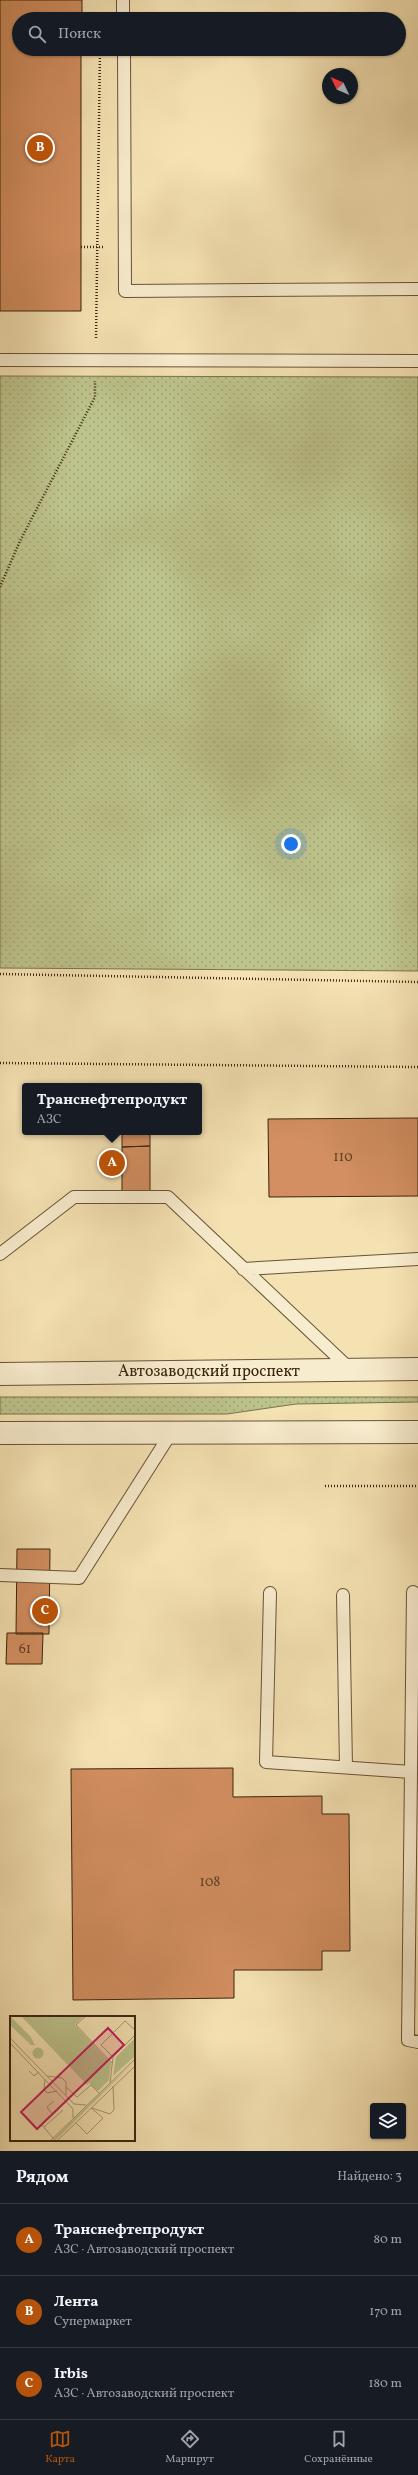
<!DOCTYPE html>
<html lang="ru">
<head>
<meta charset="utf-8">
<style>
	:root { --surface:#171b24; --page:#20242c; --text:#f1f3f6; --muted:#9ea1a6; --line:#363941; --accent:#b45309 }
	body { margin:0; font-family:Vollkorn,serif; background:var(--page); color:var(--text) }
	.controls { position:absolute; right:12px; bottom:12px; display:grid; overflow:hidden; border-radius:4px; box-shadow:0 1px 3px #0004 }
	.controls button { width:36px; height:36px; display:grid; place-items:center; padding:0; border:0; border-bottom:1px solid var(--line); background:var(--surface); color:var(--text); font:20px sans-serif }
	.compass { position:absolute; left:322px; top:68px; width:36px; height:36px; border-radius:50%; background:var(--surface); box-shadow:0 1px 3px #0004; rotate:314deg }
	.you { position:absolute; left:291px; top:844px; width:14px; height:14px; margin:-10px; border:3px solid #fff; border-radius:50%; background:#1a73e8; box-shadow:0 0 0 6px #1a73e833 }
	.badge { display:grid; place-items:center; width:26px; height:26px; border-radius:50%; background:var(--accent); color:#fff; font-size:13px; font-weight:700 }
	.pin { position:absolute; translate:-50% -50%; border:2px solid #fff; box-shadow:0 1px 4px #0006 }
	.popup { position:absolute; left:22px; top:1083px; width:180px; height:52px; box-sizing:border-box; display:grid; place-content:center; border-radius:4px; background:var(--surface); filter:drop-shadow(0 1px 3px #0005); font-size:13px; white-space:nowrap; color:var(--muted) }
	.popup b { font-size:15px; color:var(--text) }
	.popup::after { content:''; position:absolute; left:50%; top:100%; margin-left:-8px; border:8px solid transparent; border-top-color:var(--surface) }
	.list { margin:0; padding:0; list-style:none }
	h2 { display:flex; justify-content:space-between; align-items:center; height:52px; margin:0; padding:0 16px; font-size:17px }
	h2 small { font-size:13px; font-weight:400; color:var(--muted) }
	.list li { display:grid; grid-template-columns:26px 1fr auto; gap:12px; align-items:center; box-sizing:border-box; height:72px; padding:0 16px; border-top:1px solid var(--line) }
	.list b { display:block; font-size:15px; white-space:nowrap }
	.list p { margin:0; font-size:13px; white-space:nowrap; color:var(--muted) }
	.list em { font-size:13px; font-style:normal; color:var(--muted) }
	.icon { flex:none; width:22px; height:22px; fill:none; stroke:currentColor; stroke-width:2; stroke-linecap:round; stroke-linejoin:round }
	.map { position:relative; flex:none; width:418px; height:2151px; overflow:hidden }
	.search { position:absolute; background:var(--surface); box-shadow:0 1px 3px #0004; left:12px; right:12px; top:12px; height:44px; display:flex; align-items:center; gap:10px; box-sizing:border-box; padding:0 14px; border-radius:22px; color:var(--muted); font-size:15px }
	.sheet { height:268px; background:var(--surface) }
	nav { display:flex; justify-content:space-around; align-items:center; box-sizing:border-box; height:56px; border-top:1px solid var(--line); background:var(--surface); font-size:11px; color:var(--muted) }
	nav a { display:grid; justify-items:center; gap:2px }
	nav .on { color:var(--accent) }
	.map>svg:first-child { display:block }
</style>
</head>
<body>
<div class="map">
<svg width="418" height="2151" viewBox="0 0 418 2151">
	<defs>
		<pattern id="grass-dots" width="8" height="8" patternUnits="userSpaceOnUse"><rect width="8" height="8" fill="#bdc38c"/><path d="M2 2h.1M6 6h.1" fill="none" stroke="#a3a778" stroke-width="1.8" stroke-linecap="round"/></pattern>
	</defs>
	<rect width="100%" height="100%" fill="#f5e2b3"/>
	<filter id="stains"><feTurbulence type="fractalNoise" baseFrequency=".005" numOctaves="4"/><feColorMatrix values="0 0 0 0 .2 0 0 0 0 .09 0 0 0 0 .02 0 0 0 .5 -.17"/></filter>
	<radialGradient id="worn" r=".72"><stop offset=".6" stop-color="#630" stop-opacity="0"/><stop offset="1" stop-color="#630" stop-opacity=".3"/></radialGradient>
	<!-- grass -->
	<path fill="url(#grass-dots)" stroke="#7a744e" d="M0,376L418,377V971L0,968Z
		M0,1397H418V1402L296,1404L227,1414H0Z"/>
	<!-- building -->
	<path fill="#d38f61" stroke="#38250f" d="M0,0H82V19H19V49H81V311H0Z
		M418,1118V1196L269,1197L268,1119Z
		M122,1132H150V1146L122,1147Z
		M150,1146V1203H122V1147Z
		M17,1549H50L49,1634H16Z
		M7,1633H43L42,1664H6Z
		M233,1768V1797L322,1796V1814H349L350,1951H322V1970H234V1998L73,2000L71,1769Z"/>
	<g fill="none" stroke-linecap="round" stroke-linejoin="round">
		<!-- service casing -->
		<g stroke="#675438" stroke-width="14">
			<path id="service" d="M123,0V19
				M124,49L125,291L418,289
				M0,360L418,361
				M0,1254L74,1197H168L350,1369
				M243,1269L418,1259
				M0,1575L79,1578L171,1433
				M413,1592L408,2040L418,2042
				M270,1593L266,1762L411,1772
				M343,1595L346,1767"/>
		</g>
		<!-- tertiary casing -->
		<g stroke="#675438" stroke-width="24">
			<path id="tertiary" d="M0,1374L418,1369
				M0,1433L418,1432"/>
		</g>
		<!-- path -->
		<path stroke="#38250f" stroke-width="2.5" stroke-dasharray="1 2" stroke-linecap="butt" d="M81,247H104
			M96,338L100,49
			M0,587L20,541L95,397V381
			M0,974L418,982
			M0,1063L418,1067
			M325,1486H418"/>
		<!-- service -->
		<use href="#service" stroke="#f8ecce" stroke-width="12"/>
		<!-- tertiary -->
		<use href="#tertiary" stroke="#f8ecce" stroke-width="22"/>
	</g>
	<g text-anchor="middle" dominant-baseline="central" stroke-width="3" stroke-linejoin="round" paint-order="stroke">
		<!-- number labels -->
		<g font-size="14" fill="#5f4024">
			<text x="343" y="1157">110</text>
			<text x="25" y="1649">61</text>
			<text x="210" y="1882">108</text>
		</g>
		<!-- street labels -->
		<g font-size="16" fill="#38250f" stroke="#f8ecce">
			<text x="209" y="1372">Автозаводский проспект</text>
		</g>
	</g>
	<!-- overview -->
	<g transform="translate(10 2016)">
		<rect width="125" height="125" fill="#f5e2b3"/>
		<path d="M11,0H74L65,9L101,47L99,64L88,75L79,67L77,69ZM125,22V40L103,60L106,41ZM124,46L45,125H41L78,89Z" fill="#bdc38c"/>
		<path d="M0,0L20,20L25,29H21L0,9ZM22.5 37a5.5 5.5 0 1 1 11 0a5.5 5.5 0 1 1-11 0Z" fill="#bdc38c"/>
		<path fill="none" stroke="#a99671" stroke-width="1" d="M76,0L66,9L102,47M0,22L64,88L76,89M0,27L63,93V102M103,41L91,29L115,5L125,14M19,55L24,60L29,56M37,60L52,62L56,66V79M35,63L34,73L37,77L47,75M100,67L103,41L125,19M56,71L67,81L81,69L89,77M82,92L100,98L104,94L103,70M42,98L37,91L44,85M66,107L77,118L93,102L81,92M34,111L53,94M43,122L31,108L50,91M40,125L125,43M47,125L125,50"/>
		<path fill="#c2185b" fill-opacity="0.15" stroke="#c2185b" stroke-width="2" d="M98,12L114,29L27,113L11,96Z"/>
		<rect width="125" height="125" fill="none" stroke="#38250f" stroke-width="2"/>
	</g>
	<rect width="100%" height="100%" filter="url(#stains)"/>
	<rect width="100%" height="100%" fill="url(#worn)"/>
</svg>
<div class="controls">
<button><svg class="icon" aria-label="layers" viewBox="0 0 24 24"><path d="M12 4l9 5-9 5-9-5zM3 14l9 5 9-5"/></svg></button>
</div>
<svg class="compass" viewBox="-18 -18 36 36"><path d="M0-13l5 13h-10z" fill="#e53935"/><path d="M0 13l5-13h-10z" fill="#9ea1a6"/></svg>
<div class="you"></div>
<div class="pin badge" style="left:112px;top:1163px">A</div>
<div class="popup"><b>Транснефтепродукт</b>АЗС</div>
<div class="pin badge" style="left:40px;top:148px">B</div>
<div class="pin badge" style="left:45px;top:1611px">C</div>
<div class="search"><svg class="icon" aria-label="search" viewBox="0 0 24 24"><circle cx="10" cy="10" r="6"/><path d="M15 15l6 6"/></svg>Поиск</div>
</div>
<section class="sheet">
<h2>Рядом<small>Найдено: 3</small></h2>
<ul class="list">
<li><span class="badge">A</span><div><b>Транснефтепродукт</b><p>АЗС · Автозаводский проспект</p></div><em>80 m</em></li>
<li><span class="badge">B</span><div><b>Лента</b><p>Супермаркет</p></div><em>170 m</em></li>
<li><span class="badge">C</span><div><b>Irbis</b><p>АЗС · Автозаводский проспект</p></div><em>180 m</em></li>
</ul>
</section>
<nav>
<a class="on"><svg class="icon" aria-label="map" viewBox="0 0 24 24"><path d="M3 6l6-2 6 2 6-2v14l-6 2-6-2-6 2zM9 4v14M15 6v14"/></svg>Карта</a>
<a><svg class="icon" aria-label="directions" viewBox="0 0 24 24"><path d="M12 3l9 9-9 9-9-9zM9 14v-3h6M13 9l2 2-2 2"/></svg>Маршрут</a>
<a><svg class="icon" aria-label="saved" viewBox="0 0 24 24"><path d="M7 4h10v16l-5-4-5 4z"/></svg>Сохранённые</a>
</nav>
</body>
</html>
